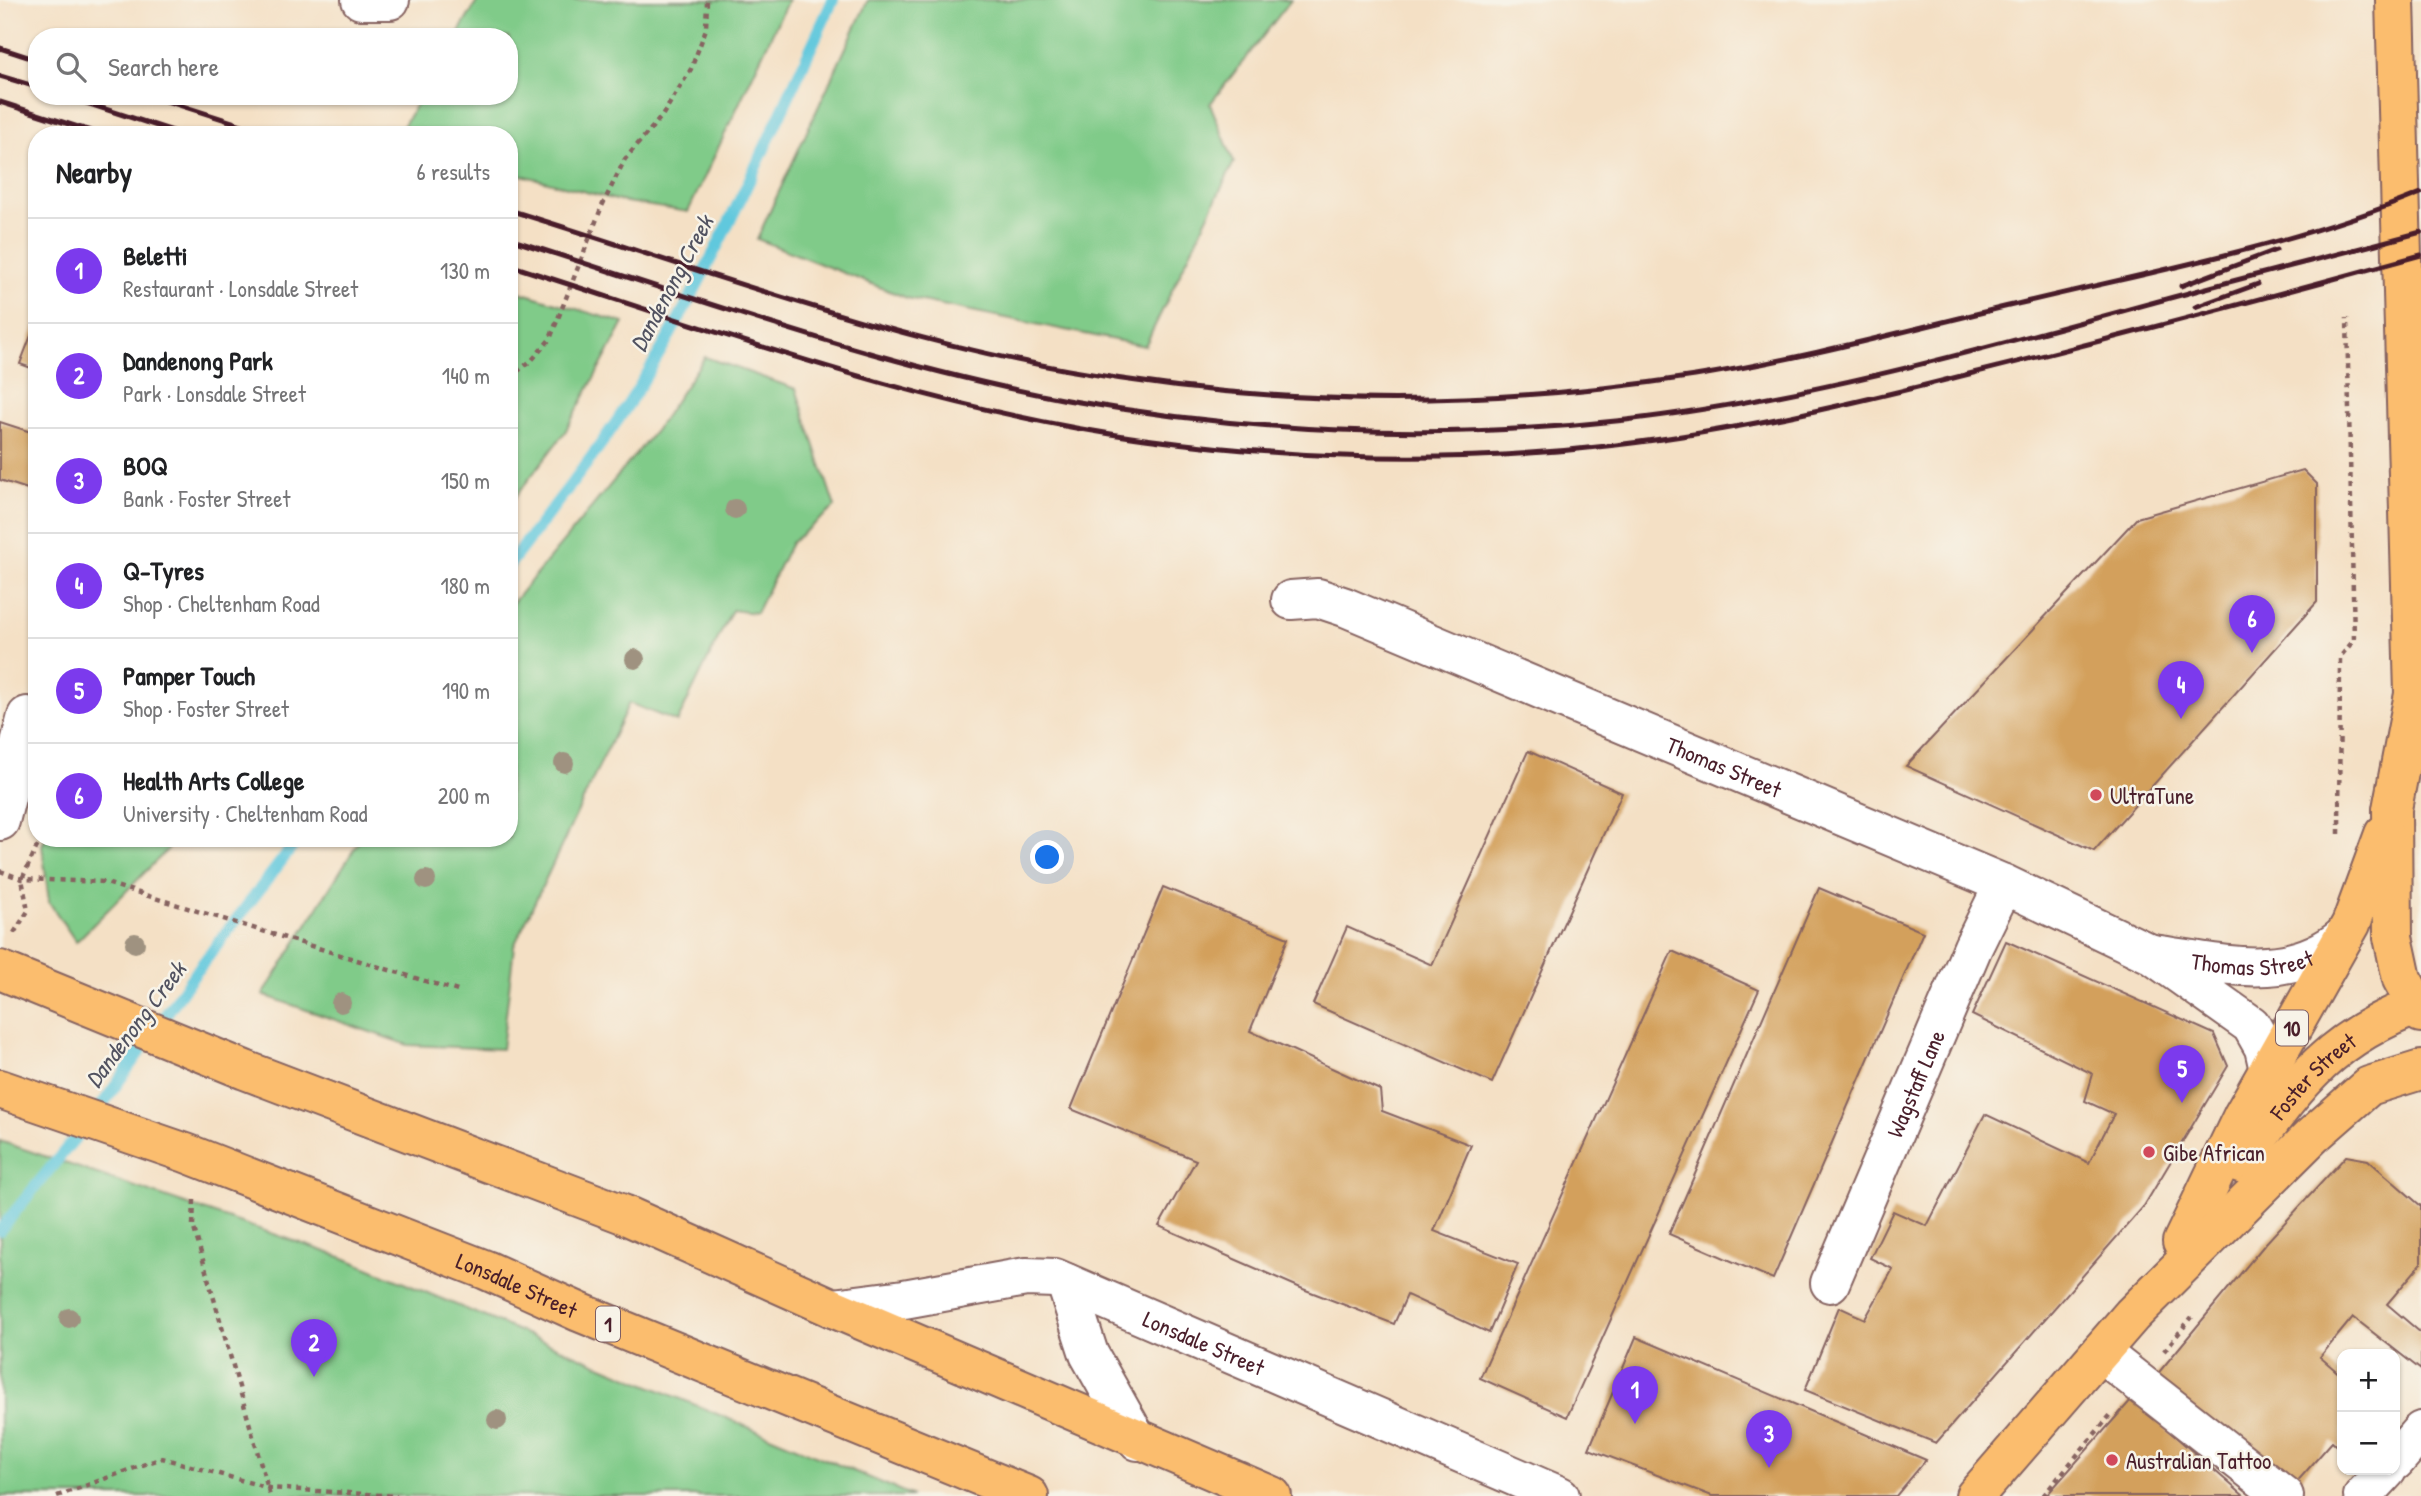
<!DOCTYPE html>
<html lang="en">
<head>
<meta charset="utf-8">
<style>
	:root { --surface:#fff; --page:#f2f2f2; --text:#202124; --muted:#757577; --line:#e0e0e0; --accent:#7c3aed }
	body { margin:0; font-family:"Patrick Hand",sans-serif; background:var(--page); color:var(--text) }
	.controls { position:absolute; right:21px; bottom:21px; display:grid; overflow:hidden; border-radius:14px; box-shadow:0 2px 5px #0004 }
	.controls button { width:63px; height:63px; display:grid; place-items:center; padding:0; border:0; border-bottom:2px solid var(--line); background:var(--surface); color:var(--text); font:35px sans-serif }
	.you { position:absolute; left:1048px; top:858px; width:24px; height:24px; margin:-18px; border:5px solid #fff; border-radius:50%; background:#1a73e8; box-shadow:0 0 0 10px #1a73e833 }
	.badge { display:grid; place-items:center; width:46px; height:46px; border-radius:50%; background:var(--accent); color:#fff; font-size:23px; font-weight:700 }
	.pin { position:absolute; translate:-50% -58px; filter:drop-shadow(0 2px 4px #0008) }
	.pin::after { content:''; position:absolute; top:37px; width:24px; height:21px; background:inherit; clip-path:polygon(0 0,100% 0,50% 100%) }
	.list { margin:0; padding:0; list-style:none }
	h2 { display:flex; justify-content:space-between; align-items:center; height:91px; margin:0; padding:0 28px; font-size:30px }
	h2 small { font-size:23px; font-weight:400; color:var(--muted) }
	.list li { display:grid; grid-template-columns:46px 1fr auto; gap:21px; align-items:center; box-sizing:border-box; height:105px; padding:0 28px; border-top:2px solid var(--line) }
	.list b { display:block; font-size:26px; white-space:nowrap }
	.list p { margin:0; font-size:23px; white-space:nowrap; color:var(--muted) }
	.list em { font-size:23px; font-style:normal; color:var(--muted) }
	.icon { flex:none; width:38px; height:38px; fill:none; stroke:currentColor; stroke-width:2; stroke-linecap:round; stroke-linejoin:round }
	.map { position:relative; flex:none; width:2421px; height:1496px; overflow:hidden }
	.search { position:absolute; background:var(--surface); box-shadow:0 2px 5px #0004; left:28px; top:28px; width:490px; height:77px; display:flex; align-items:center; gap:18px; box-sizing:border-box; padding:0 24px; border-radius:28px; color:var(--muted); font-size:26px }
	.panel { position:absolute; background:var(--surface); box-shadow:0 2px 5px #0004; left:28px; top:126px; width:490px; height:721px; border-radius:28px }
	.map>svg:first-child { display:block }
</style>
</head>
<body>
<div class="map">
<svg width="2421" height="1496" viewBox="0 0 2421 1496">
	<rect width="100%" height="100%" fill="#f7f3e8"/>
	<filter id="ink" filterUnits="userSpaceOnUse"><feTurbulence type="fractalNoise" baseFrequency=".0143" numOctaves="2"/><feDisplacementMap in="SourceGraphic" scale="14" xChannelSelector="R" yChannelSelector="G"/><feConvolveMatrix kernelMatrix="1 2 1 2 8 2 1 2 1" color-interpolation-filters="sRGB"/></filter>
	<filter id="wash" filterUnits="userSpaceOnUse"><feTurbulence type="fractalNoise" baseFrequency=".00686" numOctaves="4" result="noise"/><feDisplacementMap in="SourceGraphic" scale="28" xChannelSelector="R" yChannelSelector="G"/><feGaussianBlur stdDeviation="1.57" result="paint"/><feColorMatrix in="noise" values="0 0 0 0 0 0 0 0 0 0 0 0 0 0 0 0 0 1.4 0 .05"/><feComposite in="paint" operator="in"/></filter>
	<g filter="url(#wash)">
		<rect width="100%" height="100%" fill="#f4e0c5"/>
		<!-- green -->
		<path fill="#80cb89" stroke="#65755a" stroke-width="2" d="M478,0H788L688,212L620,201L514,173L509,158V135H398L421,96H509V37H456Z
			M868,0H1291L1210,104L1234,162L1145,346L907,298L757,239Z
			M509,289L624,323L565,432L509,505Z
			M705,357L796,389L835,507L791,543L756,613L732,610L677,722L629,703L514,946L502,1049L408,1045L263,995L361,838H509V607L655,431Z
			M46,838H179L76,942L49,902L42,845Z
			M0,1141L344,1258L913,1496H0Z"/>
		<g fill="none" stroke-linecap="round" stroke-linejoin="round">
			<!-- stream -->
			<path stroke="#60c8dd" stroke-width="12" d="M509,565C553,507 600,450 638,389C714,266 772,131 833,0
				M0,1230L102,1105L193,976L299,838"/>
		</g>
		<g id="blocks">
			<!-- building -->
			<path fill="#d3a05c" d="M37,320V370L20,364Z
				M0,422L37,434V492L0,480Z
				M2303,470L2317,484V602L2094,851L1906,766L2137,518Z
				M1528,751L1622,793L1492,1083L1313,1004L1347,927L1432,965Z
				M1163,887L1288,938L1250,1031L1380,1090L1382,1111L1471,1145L1434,1231L1518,1264L1489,1333L1407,1295L1394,1324L1303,1289L1159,1226L1196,1160L1071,1109Z
				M1819,888L1923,932L1773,1279L1669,1234Z
				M2006,941L2214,1034L2228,1066L2144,1206L1936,1443L1805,1390L1839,1307L1865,1319L1893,1269L1870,1258L1893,1211L1927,1226L1985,1114L2089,1163L2114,1114L2085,1101L2093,1074L1972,1015Z
				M1672,951L1759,990L1567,1417L1480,1378Z
				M2346,1156L2368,1160L2421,1206V1264L2387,1304L2421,1333V1370L2353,1317L2320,1357L2342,1376V1451L2332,1442L2287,1493L2155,1377L2266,1243Z
				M1636,1337L1926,1460L1896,1496H1712L1589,1449Z
				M2132,1399L2244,1496H2046Z"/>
		</g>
	</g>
	<g filter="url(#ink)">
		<use href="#blocks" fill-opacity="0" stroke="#866361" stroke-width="2"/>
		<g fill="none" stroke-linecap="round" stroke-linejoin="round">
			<!-- minor casing -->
			<g stroke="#866361" stroke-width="42">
				<g id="minor">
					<path d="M361,0H390"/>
					<path id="s1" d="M1291,600L1318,598L1345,607L2004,884L2151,954L2251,1025L2264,1048L2269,1070"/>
					<path d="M0,821L27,716"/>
					<path id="s2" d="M2153,954C2220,963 2288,984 2344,936"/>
					<path d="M1066,1283L1089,1354L1138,1441"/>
					<path id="s3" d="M1830,1283L1973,947L2004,884"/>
					<path id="s4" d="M833,1308L904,1299L1026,1277L1055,1278L1560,1496"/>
					<path d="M2100,1352L2284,1496"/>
					<path d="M2395,1461L2421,1431"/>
					<path d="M2363,1496L2387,1470"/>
				</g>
			</g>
			<!-- major casing -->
			<g stroke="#866361" stroke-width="42">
				<g id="major">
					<path d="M2395,0L2414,694L2392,809L2393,937L2402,979L2421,1013"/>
					<path id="s5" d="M2240,1163C2296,1086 2327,1038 2421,1004"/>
					<path d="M2182,1242L2243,1115L2351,924L2384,834"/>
					<path d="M1975,1496L2132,1315L2312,1136L2369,1086L2421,1070"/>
				</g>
			</g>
			<!-- highway casing -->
			<g stroke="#866361" stroke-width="42">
				<g id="highway">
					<path d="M0,970L245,1070L623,1214L833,1308L1272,1496"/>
					<path id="s6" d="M0,1089L186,1153L486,1270L579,1312L1029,1496"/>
				</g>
			</g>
			<!-- path -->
			<path stroke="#866361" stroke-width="4.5" stroke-dasharray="5 5" stroke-linecap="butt" d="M509,378L532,360L550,339L602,206L625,159L662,116L691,69L706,29L707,0
				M2339,834L2340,657L2354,640L2347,318
				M0,871L22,879L103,882L461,992
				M14,933L28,911L22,879L41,838
				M194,1200L193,1225L270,1496
				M2164,1351L2192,1317
				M57,1496L162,1458L269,1488L397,1496
				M2043,1496L2113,1412"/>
			<!-- minor -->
			<use href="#minor" stroke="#fff" stroke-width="38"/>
			<!-- major -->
			<use href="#major" stroke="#fbbd6e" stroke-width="38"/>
			<!-- highway -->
			<use href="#highway" stroke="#fbbd6e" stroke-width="38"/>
			<!-- rail -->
			<path stroke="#4a1f2b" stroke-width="5" d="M0,48L37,60
				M0,76L37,87
				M65,96L185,135
				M151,96L273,135
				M0,102L103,135
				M509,210C694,267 877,336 1068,370C1276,408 1487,408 1695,376C1802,359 1908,330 2013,305C2149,272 2291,246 2421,193
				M509,239C693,297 877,365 1067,400C1252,433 1440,441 1626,420C1818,398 2007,342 2192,292C2268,271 2345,253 2421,232
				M509,265C717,331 928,410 1145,439C1301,460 1460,464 1616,445C1737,431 1856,403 1973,373C2123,336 2272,296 2421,255
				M2181,286L2276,250
				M2195,307L2258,284"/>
		</g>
		<!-- trees -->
		<g fill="#9f9280">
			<circle cx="735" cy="509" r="10"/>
			<circle cx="635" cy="659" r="10"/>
			<circle cx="564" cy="763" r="10"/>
			<circle cx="426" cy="880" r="10"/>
			<circle cx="135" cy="943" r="10"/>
			<circle cx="341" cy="1003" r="10"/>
			<circle cx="69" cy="1318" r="10"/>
			<circle cx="497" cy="1420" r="10"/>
		</g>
	</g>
	<!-- markers -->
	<g fill="#d1495b" stroke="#f7f3e8" stroke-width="2.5">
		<circle cx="2096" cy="795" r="7"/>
		<circle cx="2149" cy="1152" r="7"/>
		<circle cx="2112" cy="1460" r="7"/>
	</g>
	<g text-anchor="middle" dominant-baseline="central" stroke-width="5" stroke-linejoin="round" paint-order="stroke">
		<!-- shield labels -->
		<g fill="#f7f3e8" stroke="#7e5f64" stroke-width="2">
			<rect x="2276" y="1010.5" width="32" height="35" rx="5"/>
			<rect x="596" y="1306.5" width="24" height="35" rx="5"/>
		</g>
		<g font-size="21" font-weight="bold" fill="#4a1f2b">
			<text x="2292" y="1028">10</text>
			<text x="608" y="1324">1</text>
		</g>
		<!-- street labels -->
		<g font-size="23" fill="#4a1f2b" stroke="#f7f3e8">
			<text stroke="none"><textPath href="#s1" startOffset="467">Thomas Street</textPath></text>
			<text stroke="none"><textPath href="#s2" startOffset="100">Thomas Street</textPath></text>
			<text stroke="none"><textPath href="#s5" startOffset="114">Foster Street</textPath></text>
			<text stroke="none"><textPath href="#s3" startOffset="217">Wagstaff Lane</textPath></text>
			<text stroke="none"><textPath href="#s6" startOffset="553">Lonsdale Street</textPath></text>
			<text stroke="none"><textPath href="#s4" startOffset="387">Lonsdale Street</textPath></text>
		</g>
		<!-- poi labels -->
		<g font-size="23" fill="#4a1f2b" stroke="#f7f3e8" text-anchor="start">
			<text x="2110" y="795">UltraTune</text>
			<text x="2163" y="1152">Gibe African</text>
			<text x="2126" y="1460">Australian Tattoo</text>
		</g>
		<!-- water labels -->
		<g font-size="24" font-style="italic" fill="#515260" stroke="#f7f3e8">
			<text transform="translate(671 283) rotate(-62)">Dandenong Creek</text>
			<text transform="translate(135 1024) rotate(-53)">Dandenong Creek</text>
		</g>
	</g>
</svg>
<div class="controls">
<button>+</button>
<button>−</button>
</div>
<div class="you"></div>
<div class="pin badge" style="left:1635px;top:1424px">1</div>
<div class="pin badge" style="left:314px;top:1377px">2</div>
<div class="pin badge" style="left:1769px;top:1468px">3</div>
<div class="pin badge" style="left:2181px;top:719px">4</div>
<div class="pin badge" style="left:2182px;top:1103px">5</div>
<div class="pin badge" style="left:2252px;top:653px">6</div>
<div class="search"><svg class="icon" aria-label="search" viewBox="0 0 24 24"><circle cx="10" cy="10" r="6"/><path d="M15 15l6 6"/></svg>Search here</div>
<section class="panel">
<h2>Nearby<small>6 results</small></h2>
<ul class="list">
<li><span class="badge">1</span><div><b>Beletti</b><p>Restaurant · Lonsdale Street</p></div><em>130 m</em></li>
<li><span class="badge">2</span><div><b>Dandenong Park</b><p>Park · Lonsdale Street</p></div><em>140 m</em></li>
<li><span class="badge">3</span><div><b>BOQ</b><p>Bank · Foster Street</p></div><em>150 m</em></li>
<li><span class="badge">4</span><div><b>Q-Tyres</b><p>Shop · Cheltenham Road</p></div><em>180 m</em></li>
<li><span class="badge">5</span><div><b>Pamper Touch</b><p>Shop · Foster Street</p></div><em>190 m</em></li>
<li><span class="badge">6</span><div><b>Health Arts College</b><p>University · Cheltenham Road</p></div><em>200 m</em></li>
</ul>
</section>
</div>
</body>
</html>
